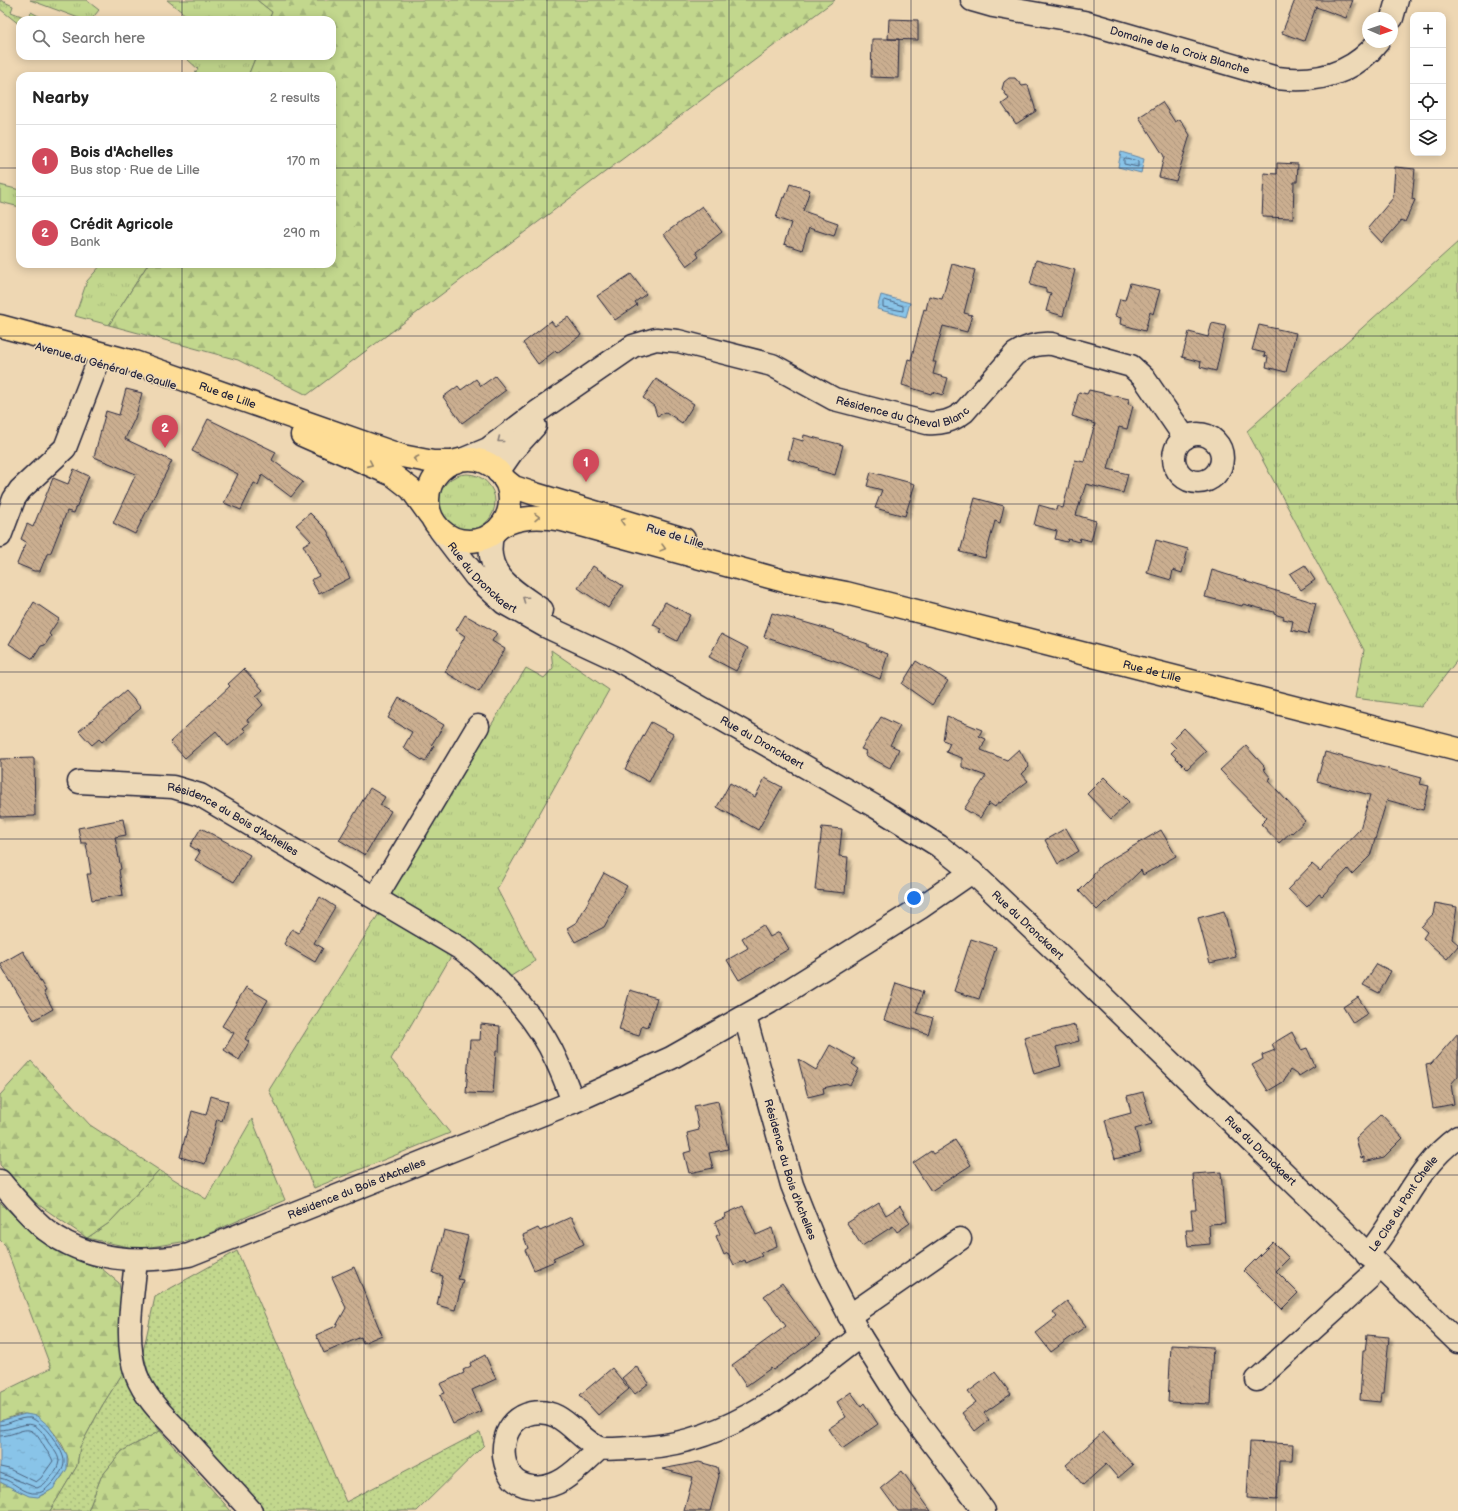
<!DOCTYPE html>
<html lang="en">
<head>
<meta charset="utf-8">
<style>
	:root { --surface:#fff; --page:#f6f6f6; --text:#222; --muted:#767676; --line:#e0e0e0; --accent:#d1495b }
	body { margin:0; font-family:"Balsamiq Sans",sans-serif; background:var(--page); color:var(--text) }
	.controls { position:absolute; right:12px; top:12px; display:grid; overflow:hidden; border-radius:8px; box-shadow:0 2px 10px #0003 }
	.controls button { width:36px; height:36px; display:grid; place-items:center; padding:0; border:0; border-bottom:1px solid var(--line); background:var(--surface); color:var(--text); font:20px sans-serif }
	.compass { position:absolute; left:1362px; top:12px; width:36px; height:36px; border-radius:50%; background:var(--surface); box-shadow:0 2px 10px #0003; rotate:92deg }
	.you { position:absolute; left:914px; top:898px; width:14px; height:14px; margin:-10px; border:3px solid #fff; border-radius:50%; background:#1a73e8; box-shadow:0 0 0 6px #1a73e833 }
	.badge { display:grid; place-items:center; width:26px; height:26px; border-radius:50%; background:var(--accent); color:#fff; font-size:13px; font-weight:700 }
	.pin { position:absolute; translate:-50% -33px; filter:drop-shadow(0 1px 2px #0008) }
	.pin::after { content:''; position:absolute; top:21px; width:14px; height:12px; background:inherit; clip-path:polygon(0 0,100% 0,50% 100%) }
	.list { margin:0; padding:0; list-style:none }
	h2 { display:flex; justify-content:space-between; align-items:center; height:52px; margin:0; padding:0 16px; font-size:17px }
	h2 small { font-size:13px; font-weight:400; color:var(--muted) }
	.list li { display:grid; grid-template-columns:26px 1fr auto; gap:12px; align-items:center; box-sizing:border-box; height:72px; padding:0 16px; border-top:1px solid var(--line) }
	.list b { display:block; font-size:15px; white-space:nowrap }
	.list p { margin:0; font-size:13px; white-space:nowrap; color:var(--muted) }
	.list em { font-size:13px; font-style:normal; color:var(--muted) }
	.icon { flex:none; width:22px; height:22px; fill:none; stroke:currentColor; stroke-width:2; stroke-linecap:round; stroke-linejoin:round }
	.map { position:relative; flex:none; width:1458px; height:1511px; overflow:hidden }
	.search { position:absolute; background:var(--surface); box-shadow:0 2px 10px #0003; left:16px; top:16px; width:320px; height:44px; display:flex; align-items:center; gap:10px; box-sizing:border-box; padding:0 14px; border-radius:12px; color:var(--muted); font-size:15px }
	.panel { position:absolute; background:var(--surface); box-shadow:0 2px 10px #0003; left:16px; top:72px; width:320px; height:196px; border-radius:12px }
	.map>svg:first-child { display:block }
</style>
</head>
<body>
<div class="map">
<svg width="1458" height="1511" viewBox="0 0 1458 1511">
	<defs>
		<pattern id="grass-tufts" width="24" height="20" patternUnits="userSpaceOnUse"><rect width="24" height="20" fill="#c2d78d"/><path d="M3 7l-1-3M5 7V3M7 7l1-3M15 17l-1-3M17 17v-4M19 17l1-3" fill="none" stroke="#a6b87b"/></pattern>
		<pattern id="forest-firs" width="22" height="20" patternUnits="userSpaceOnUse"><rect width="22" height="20" fill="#c2d78d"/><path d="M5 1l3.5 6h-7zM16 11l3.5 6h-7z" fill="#a6b87b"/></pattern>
		<pattern id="park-dots" width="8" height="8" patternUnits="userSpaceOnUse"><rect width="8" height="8" fill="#c2d78d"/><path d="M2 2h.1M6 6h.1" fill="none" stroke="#a6b87b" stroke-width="1.8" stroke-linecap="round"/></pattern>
		<pattern id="water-ripples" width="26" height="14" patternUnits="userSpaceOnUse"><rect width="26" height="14" fill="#89c4e8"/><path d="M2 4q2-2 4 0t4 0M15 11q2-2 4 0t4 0" fill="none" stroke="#76a8c8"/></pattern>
		<pattern id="building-back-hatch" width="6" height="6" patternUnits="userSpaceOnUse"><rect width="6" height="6" fill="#caae90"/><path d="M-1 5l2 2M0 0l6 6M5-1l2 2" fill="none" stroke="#ad957d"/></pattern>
		<filter id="shadow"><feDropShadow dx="3.5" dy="3.5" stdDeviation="1" flood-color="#0004"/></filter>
	</defs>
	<rect width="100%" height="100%" fill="#eed7b3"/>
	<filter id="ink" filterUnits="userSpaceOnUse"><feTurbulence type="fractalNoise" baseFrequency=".025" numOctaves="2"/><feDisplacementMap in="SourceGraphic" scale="8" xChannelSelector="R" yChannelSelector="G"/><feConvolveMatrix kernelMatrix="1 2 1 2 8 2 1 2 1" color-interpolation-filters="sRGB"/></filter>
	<g filter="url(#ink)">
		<!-- grass -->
		<path fill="url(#grass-tufts)" stroke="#727c64" d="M0,0L13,6L11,12L29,19L31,12L46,20H20V25L0,9Z
			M30,0H86L99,10L91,20H84Z
			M167,0H257L272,12L269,20H192Z
			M191,56H256L248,76H193L198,69L188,60Z
			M0,185L20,190V207L0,202Z
			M1458,242V659L1421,707L1355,698L1364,650L1247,431Z
			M102,264H148L109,325L75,316L87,281Z
			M439 502a28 28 0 1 1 56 0a28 28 0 1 1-56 0Z
			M551,650L609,690L497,889L535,961L508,978L387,896L526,668L544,678L553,668Z
			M380,912L453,953L391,1059L450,1133L314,1188L269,1090Z
			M252,1119L285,1200L194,1240L138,1249L87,1238L109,1223L159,1170L206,1199Z"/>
		<!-- forest -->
		<path fill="url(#forest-firs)" stroke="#727c64" d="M257,0H835L307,395L238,360L109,325L148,264H332V76H248L256,56H332V20H269L272,12Z
			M31,1061L90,1125L159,1170L109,1223L87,1238L36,1203L0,1165V1095Z
			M0,1202L36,1238L101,1268L119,1283L125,1323L126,1368L102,1406L80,1447L77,1466L50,1511H0V1482C24,1492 38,1508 58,1482C64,1474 68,1469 68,1459C64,1442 44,1415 24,1414C17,1414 7,1419 0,1421V1393L51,1368L5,1245L0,1240Z
			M160,1431L231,1511H88L101,1477L122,1451Z"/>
		<!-- park -->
		<path fill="url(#park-dots)" stroke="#727c64" d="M237,1251L346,1502L480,1432L484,1445L417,1511H259L152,1386L143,1352L155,1297Z
			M126,1368L133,1395L160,1431L122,1451L101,1477L88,1511H50L77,1466L80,1447L102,1406Z"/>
		<!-- water -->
		<path fill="url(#water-ripples)" stroke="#6083a3" d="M1121,152L1144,159L1141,173L1118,167Z
			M881,295L910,303L906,317L877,309Z
			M25,1414L37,1416L49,1426L67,1455V1469L53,1489L38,1497L29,1496L0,1482V1421Z"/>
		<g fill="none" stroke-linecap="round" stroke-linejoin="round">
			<!-- shore -->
			<path stroke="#4b6380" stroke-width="1" d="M1126,158L1138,161V167L1124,164V159Z
				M885,300L903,306V311L883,307V302Z
				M0,1425C10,1424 19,1417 30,1418C42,1420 65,1451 64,1462C64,1470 58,1475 54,1481C49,1486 44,1493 37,1493C24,1495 13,1480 0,1478
				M0,1430C23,1429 33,1412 48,1442C52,1448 58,1453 59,1461C58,1471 46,1485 37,1488L0,1473
				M0,1436C22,1435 29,1418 43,1445C46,1451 51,1455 53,1461L41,1478L36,1482L9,1469L0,1467"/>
		</g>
		<!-- building -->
		<path fill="url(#building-back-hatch)" stroke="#22223b" filter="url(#shadow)" d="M1295,0H1353L1346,18L1316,7L1304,41L1282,33Z
			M889,19L918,20V40L888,39Z
			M872,39H899L898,78L871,77Z
			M1009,78H1015L1022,86L1028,85L1036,111L1016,124L1002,104L1009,99L1002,89L1004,82Z
			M1162,102L1175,122L1180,119L1190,135L1176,181L1159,177L1164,156L1139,117Z
			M1277,163L1298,164L1297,182H1294L1293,218L1262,217L1264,173L1277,174Z
			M1395,167L1415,169L1412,199L1415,200L1405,222L1402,220L1382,243L1368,228L1393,198Z
			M790,184L810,190L803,211L838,223L834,236L809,228L802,250L784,244L791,223L776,218L783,197L785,198Z
			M702,206L722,232L696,252L699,257L687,266L664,234Z
			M1036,260L1075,270L1063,316L1046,311L1051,293L1046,292V289L1030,285Z
			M952,264L975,270L964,313L972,315L967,332L943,326L933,362H936L933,374L948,378L943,395L932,392L931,394L902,385L908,359L911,360L924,309L926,310L929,296L942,299Z
			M631,274L646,294L635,302L637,305L615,320L597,296Z
			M1130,283L1160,290L1153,314L1150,312L1145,331L1120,324L1121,318L1115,316L1120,299L1125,300Z
			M568,317L581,335L557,353L555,351L538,364L523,343L551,321L555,326Z
			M1212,323L1226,326L1216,371L1200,367L1201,362L1182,357L1189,332L1208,337Z
			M1259,325L1296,333L1286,372L1266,367L1268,357L1264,356L1265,353L1252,350Z
			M495,376L506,390L462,423L443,397L458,386L461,390L476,379L481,386Z
			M656,379L694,404L682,423L666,412L657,416L654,406L643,398Z
			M126,389L142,393L135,418L125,439L172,461L135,534L113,523L136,474L94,457L106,411L119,415Z
			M1089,390L1129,399L1128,404L1133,406L1127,429L1119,427L1108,469L1128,474L1123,493L1086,484L1076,515L1096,521L1091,541L1080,538L1079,542L1068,539L1067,542L1055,539L1057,531L1034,525L1039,505L1056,510L1057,506L1063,508L1075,460L1084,462L1095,424L1072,416L1079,392L1087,394Z
			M208,419L276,452L272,460L303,482L291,497L262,475L258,485L254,483L241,510L224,503L238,474L192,451Z
			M804,435L843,445L835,475L817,470L818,468L788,459L793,438L803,441Z
			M74,469L89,476L74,513L67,511L51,552L47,554L40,571H34L17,564L26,542L21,539L27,524L33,527L53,478L68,484Z
			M871,472L915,484L905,516L875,508L882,490L867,486Z
			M975,498L1004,506L1000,523L995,521L985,558L960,552Z
			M310,513L327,530L350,578L319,594L311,580L319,576L303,545L311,541L296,525Z
			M1156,540L1188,549L1182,573L1173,570L1171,580L1147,573Z
			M1305,565L1315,580L1301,590L1290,574Z
			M593,566L623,586L608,608L578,588Z
			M1212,570L1247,581V582L1316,603L1308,634L1291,630L1293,621L1283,619L1284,617L1274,614V612L1243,604L1242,606L1205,597Z
			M34,602L59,619L49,634L51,636L45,645L41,646L33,659L9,644Z
			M665,602L690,615L677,641L660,632L662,629L653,625Z
			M772,613L835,631L834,632L868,644V647L888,654L880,679L839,662L764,637Z
			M465,615L497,633L492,641L505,649L479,692L445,672L465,636L456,630Z
			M721,634L748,648L736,671L709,657Z
			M916,661L948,681L932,705L902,684Z
			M244,669L263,690L256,696L263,705L247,720L249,723L243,728L246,731L228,746L216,731L185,758L170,742L230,686L228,684Z
			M126,691L141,708L102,742L99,739L92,745L79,731Z
			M399,698L444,725L432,744L434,746L425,762L403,748L412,732L388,718Z
			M947,716L982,730L979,736L986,739L981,750L1007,760L1019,749L1029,767L1022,774L1028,781L1000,803L998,802L995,807L989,803L980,818L964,809L986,776L962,767V758L946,752L950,743L943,740Z
			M881,717L900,726L890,745L899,749L890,768L865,755L866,751L861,749Z
			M651,722L673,734L649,782L625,769Z
			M1184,728L1206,751L1187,769L1171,753L1176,748L1170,742Z
			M1246,746L1264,766L1265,771L1271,778L1268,780L1305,821L1292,833L1291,832L1279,843L1261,824L1267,818L1220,770Z
			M1325,752L1422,778L1420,784L1429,786L1423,810L1387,800L1370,856L1352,874L1348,869L1322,896L1319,894L1307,907L1288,889L1312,864L1320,871L1360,829L1370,795L1317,781Z
			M34,758L35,816L0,817V759Z
			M1104,777L1129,802L1111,819L1087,794Z
			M765,778L782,787L758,830L717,807L730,783L755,797Z
			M370,788L385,797L380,805L391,811L365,855L339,840Z
			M123,819L126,835L115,837L121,869L119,870L123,895L92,900L87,874H91L86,843H81L78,828Z
			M822,827L842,829L839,856L848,857L845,893L815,890Z
			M201,828L250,855L234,882L195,860L200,852L190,846Z
			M1066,828L1079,851L1058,864L1045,840Z
			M1161,830L1176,856L1143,875L1141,870L1107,903L1105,902L1097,910L1079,891L1093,877V874L1101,865Z
			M604,873L627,886L604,927L575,942L567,928L577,922Z
			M320,897L335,907L314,943L323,948L315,962L284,944L292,929L299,933Z
			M1435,903L1457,907L1452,939L1458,944V946L1447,959L1423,938L1427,932L1421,927L1433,914Z
			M1224,911L1236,957L1210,963L1198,918Z
			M763,925L770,937L779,932L789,949L773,958L774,960L739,980L727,960L748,948L742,938Z
			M971,939L996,947L979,999L954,991Z
			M23,951L46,991L44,992L53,1009L34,1020L0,964Z
			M1377,964L1391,971L1379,993L1363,985Z
			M896,983L923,992L916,1013L933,1018L928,1034L884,1020Z
			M246,987L268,1000L245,1039L249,1042L239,1060L224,1050L234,1033L222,1026Z
			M630,990L657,998L648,1027L642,1025L639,1036L619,1030Z
			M1358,997L1368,1013L1353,1023L1343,1007Z
			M481,1024L500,1026L499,1051H496L493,1094L466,1093L470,1040H480Z
			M1075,1025L1079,1041L1056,1047L1061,1066L1034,1074L1024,1037Z
			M1292,1032L1301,1050L1307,1048L1315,1066L1299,1076L1290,1070L1283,1082L1268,1091L1252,1065L1263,1059L1262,1055L1275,1050L1272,1044Z
			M1458,1033V1076L1451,1084L1454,1104L1433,1108L1426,1065L1431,1064Z
			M830,1045L855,1059L852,1064L859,1069L850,1085L846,1083L823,1088L824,1093L808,1097L798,1059L816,1070Z
			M1143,1092L1152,1124L1135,1129L1141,1152L1115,1159L1105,1120L1131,1113L1127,1096Z
			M211,1096L228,1101L222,1121L217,1119L205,1164L180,1157L192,1111L206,1115Z
			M718,1101L728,1149L709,1153L713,1168L689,1173L684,1153L691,1151L687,1133L699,1130L694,1106Z
			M1381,1114L1403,1138L1384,1157L1364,1162V1157L1361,1158L1356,1138Z
			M955,1140L971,1165L931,1191L913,1163L931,1151L933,1154Z
			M1221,1172L1225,1223L1209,1224L1210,1244L1188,1246L1186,1230H1193L1191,1210H1196L1193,1174Z
			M879,1203L886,1215L900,1206L910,1223L897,1232L893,1226L862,1246L847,1223Z
			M743,1206L756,1235L772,1228L777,1246L760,1253L762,1256L746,1263L745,1260L734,1265L728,1253L724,1255L716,1236L720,1234L715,1222L726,1217L725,1214Z
			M571,1217L584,1244L553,1258L555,1261L534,1270L525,1250L528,1248L523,1235L538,1228L540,1231Z
			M444,1230L468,1236L458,1279L463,1280L455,1310L437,1305L443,1276L433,1273Z
			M1273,1242L1289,1258L1276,1271L1298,1293L1282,1309L1244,1271Z
			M354,1267L382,1335L363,1343L361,1337L324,1353L316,1335L336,1326L346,1308L332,1277Z
			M782,1283L820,1336L773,1370L771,1368L746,1386L732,1365L786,1326L764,1296Z
			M1067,1301L1086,1326L1051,1352L1036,1333L1057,1317L1053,1312Z
			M1367,1335L1389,1337L1384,1393H1381L1380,1402L1360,1400L1363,1351H1365Z
			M1171,1345L1213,1347L1210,1404L1168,1402Z
			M485,1355L496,1379L472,1390L481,1411L453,1424L440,1395L445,1393L440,1384L464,1373L463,1370L471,1366L470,1363Z
			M636,1366L649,1383L635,1394L622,1378Z
			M612,1368L629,1389L598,1415L580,1395Z
			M995,1372L1011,1394L984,1413L989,1420L975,1431L962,1413L976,1402L968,1392Z
			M851,1392L861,1406L864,1403L878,1424L842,1449L828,1429L846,1417L837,1402Z
			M1103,1432L1133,1465L1118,1478L1106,1464L1083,1485L1066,1465Z
			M1250,1442L1293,1444L1292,1460H1279L1277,1500L1247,1498Z
			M699,1462L717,1467L719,1476L710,1511H684L693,1477L662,1469Z
			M902,1471L931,1511H898L881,1488Z"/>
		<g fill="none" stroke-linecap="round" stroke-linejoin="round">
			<!-- street casing -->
			<g stroke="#22223b" stroke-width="25">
				<g id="street">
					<path id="s1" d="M972,0L993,6L1084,22L1277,78C1317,83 1353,74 1378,42"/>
					<path d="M1392,18L1397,0"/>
					<circle cx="1198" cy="458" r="24"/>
					<path id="s2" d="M464,459L488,449L537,412L633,346L656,339L678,341L772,365L834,399L927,423C942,424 952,421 964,412L1015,354C1027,346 1038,343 1052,344L1131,366L1144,378L1185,438"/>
					<path d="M498,472L514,449L535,426"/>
					<path d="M0,536L14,499L20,490L65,448L98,362"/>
					<path id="s3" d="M79,782L173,787L200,795L463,950C501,980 537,1016 557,1062C563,1075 568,1088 573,1102"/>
					<path d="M376,897L478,726"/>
					<path id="s4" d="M745,1017L792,1185L825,1268L860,1336L901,1401L984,1511"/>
					<path id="s5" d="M0,1181C14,1198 29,1216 46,1230C87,1261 140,1264 189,1255L573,1102L671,1058L770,1002L920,908L972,872"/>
					<path id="s6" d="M1367,1255C1400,1217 1415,1167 1458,1137"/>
					<path d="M136,1260C133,1295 124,1340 136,1374C145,1399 166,1418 184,1437C206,1462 229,1486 251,1511"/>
					<path d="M849,1316L960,1239"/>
					<path d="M1257,1380L1380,1268"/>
					<path d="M600,1448C581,1465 560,1491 532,1487C524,1486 516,1483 511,1476C497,1454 503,1419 532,1413C563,1407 575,1437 599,1448C605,1450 624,1448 632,1448C724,1447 792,1389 860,1336"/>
				</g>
			</g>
			<!-- secondary casing -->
			<g stroke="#22223b" stroke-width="25">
				<g id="secondary">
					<path id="s7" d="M440,530L475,576L504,603L545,626L616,659L876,807L939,846L972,872L1062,957L1458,1342"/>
					<path d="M493,533C481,573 513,590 542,610"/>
				</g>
			</g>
			<!-- primary casing -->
			<g stroke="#22223b" stroke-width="25">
				<g id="primary">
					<path id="s8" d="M0,326L134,362L402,456L433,462H455"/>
					<path d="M302,435L393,475L411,489L429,514"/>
					<circle cx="469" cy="500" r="41"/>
					<path d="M504,479L514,487L535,494L684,539"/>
					<path id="s9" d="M500,527C520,516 540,516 562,520L784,581L846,593L1458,749"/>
				</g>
			</g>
			<!-- street -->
			<use href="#street" stroke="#edd9b7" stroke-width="22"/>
			<!-- secondary -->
			<use href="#secondary" stroke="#edd9b7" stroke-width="22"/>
			<!-- primary -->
			<use href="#primary" stroke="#fedd96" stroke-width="22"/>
		</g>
		<!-- one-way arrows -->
		<defs><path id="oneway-chevron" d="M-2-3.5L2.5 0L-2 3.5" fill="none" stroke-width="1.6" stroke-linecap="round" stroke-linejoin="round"/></defs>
		<g stroke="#887e79">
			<use href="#oneway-chevron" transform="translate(500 440) rotate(142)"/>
			<use href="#oneway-chevron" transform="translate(525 599) rotate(-145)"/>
		</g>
		<g stroke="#908068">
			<use href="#oneway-chevron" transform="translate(416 459) rotate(-167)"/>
			<use href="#oneway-chevron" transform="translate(370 464) rotate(24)"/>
			<use href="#oneway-chevron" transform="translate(537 517) rotate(-1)"/>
			<use href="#oneway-chevron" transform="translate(623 521) rotate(-164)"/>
			<use href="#oneway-chevron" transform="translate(663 548) rotate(15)"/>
		</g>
	</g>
	<!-- grid -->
	<path fill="none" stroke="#22223b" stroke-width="1" stroke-opacity="0.55" d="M182,0V20M364,0V1511M547,0V1511M729,0V1511M911,0V1511M1094,0V1511M1276,0V1511M182,56V76M0,168H20M332,168H1458M182,264V1511M0,336H1458M0,504H1458M0,672H1458M0,839H1458M0,1007H1458M0,1175H1458M0,1343H1458"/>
	<g text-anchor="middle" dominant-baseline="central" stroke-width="3" stroke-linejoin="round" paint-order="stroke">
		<!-- street labels -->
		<g font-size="11" fill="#22223b" stroke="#edd9b7">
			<text stroke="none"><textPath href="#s1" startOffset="214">Domaine de la Croix Blanche</textPath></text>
			<text transform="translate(106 366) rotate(16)">Avenue du Général de Gaulle</text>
			<text stroke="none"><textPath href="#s8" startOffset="238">Rue de Lille</textPath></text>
			<text stroke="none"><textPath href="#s2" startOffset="489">Résidence du Cheval Blanc</textPath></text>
			<text transform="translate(675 536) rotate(17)">Rue de Lille</text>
			<text stroke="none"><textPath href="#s7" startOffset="64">Rue du Dronckaert</textPath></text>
			<text stroke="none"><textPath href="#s9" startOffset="673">Rue de Lille</textPath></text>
			<text stroke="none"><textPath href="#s7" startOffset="391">Rue du Dronckaert</textPath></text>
			<text stroke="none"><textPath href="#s3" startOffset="162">Résidence du Bois d'Achelles</textPath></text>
			<text stroke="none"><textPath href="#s7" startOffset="715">Rue du Dronckaert</textPath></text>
			<text stroke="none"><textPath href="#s7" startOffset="1039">Rue du Dronckaert</textPath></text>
			<text stroke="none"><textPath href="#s4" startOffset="159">Résidence du Bois d'Achelles</textPath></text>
			<text stroke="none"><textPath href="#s5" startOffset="397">Résidence du Bois d'Achelles</textPath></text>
			<text stroke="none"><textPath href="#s6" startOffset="63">Le Clos du Pont Chelle</textPath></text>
		</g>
	</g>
</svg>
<div class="controls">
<button>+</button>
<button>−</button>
<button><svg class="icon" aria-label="locate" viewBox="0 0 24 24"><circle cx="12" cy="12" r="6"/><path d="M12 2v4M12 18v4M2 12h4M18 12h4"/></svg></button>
<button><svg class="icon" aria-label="layers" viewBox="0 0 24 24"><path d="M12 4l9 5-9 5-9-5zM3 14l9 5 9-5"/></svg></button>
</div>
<svg class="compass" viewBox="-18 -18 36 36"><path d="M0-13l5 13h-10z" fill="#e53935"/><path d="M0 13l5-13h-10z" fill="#767676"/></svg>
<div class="you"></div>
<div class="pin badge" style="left:586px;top:482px">1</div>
<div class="pin badge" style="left:165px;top:448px">2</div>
<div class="search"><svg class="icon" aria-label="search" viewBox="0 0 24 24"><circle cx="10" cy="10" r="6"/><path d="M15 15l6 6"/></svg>Search here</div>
<section class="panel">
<h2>Nearby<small>2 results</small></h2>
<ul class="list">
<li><span class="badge">1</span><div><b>Bois d'Achelles</b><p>Bus stop · Rue de Lille</p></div><em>170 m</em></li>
<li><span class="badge">2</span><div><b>Crédit Agricole</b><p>Bank</p></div><em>290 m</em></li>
</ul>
</section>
</div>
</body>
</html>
